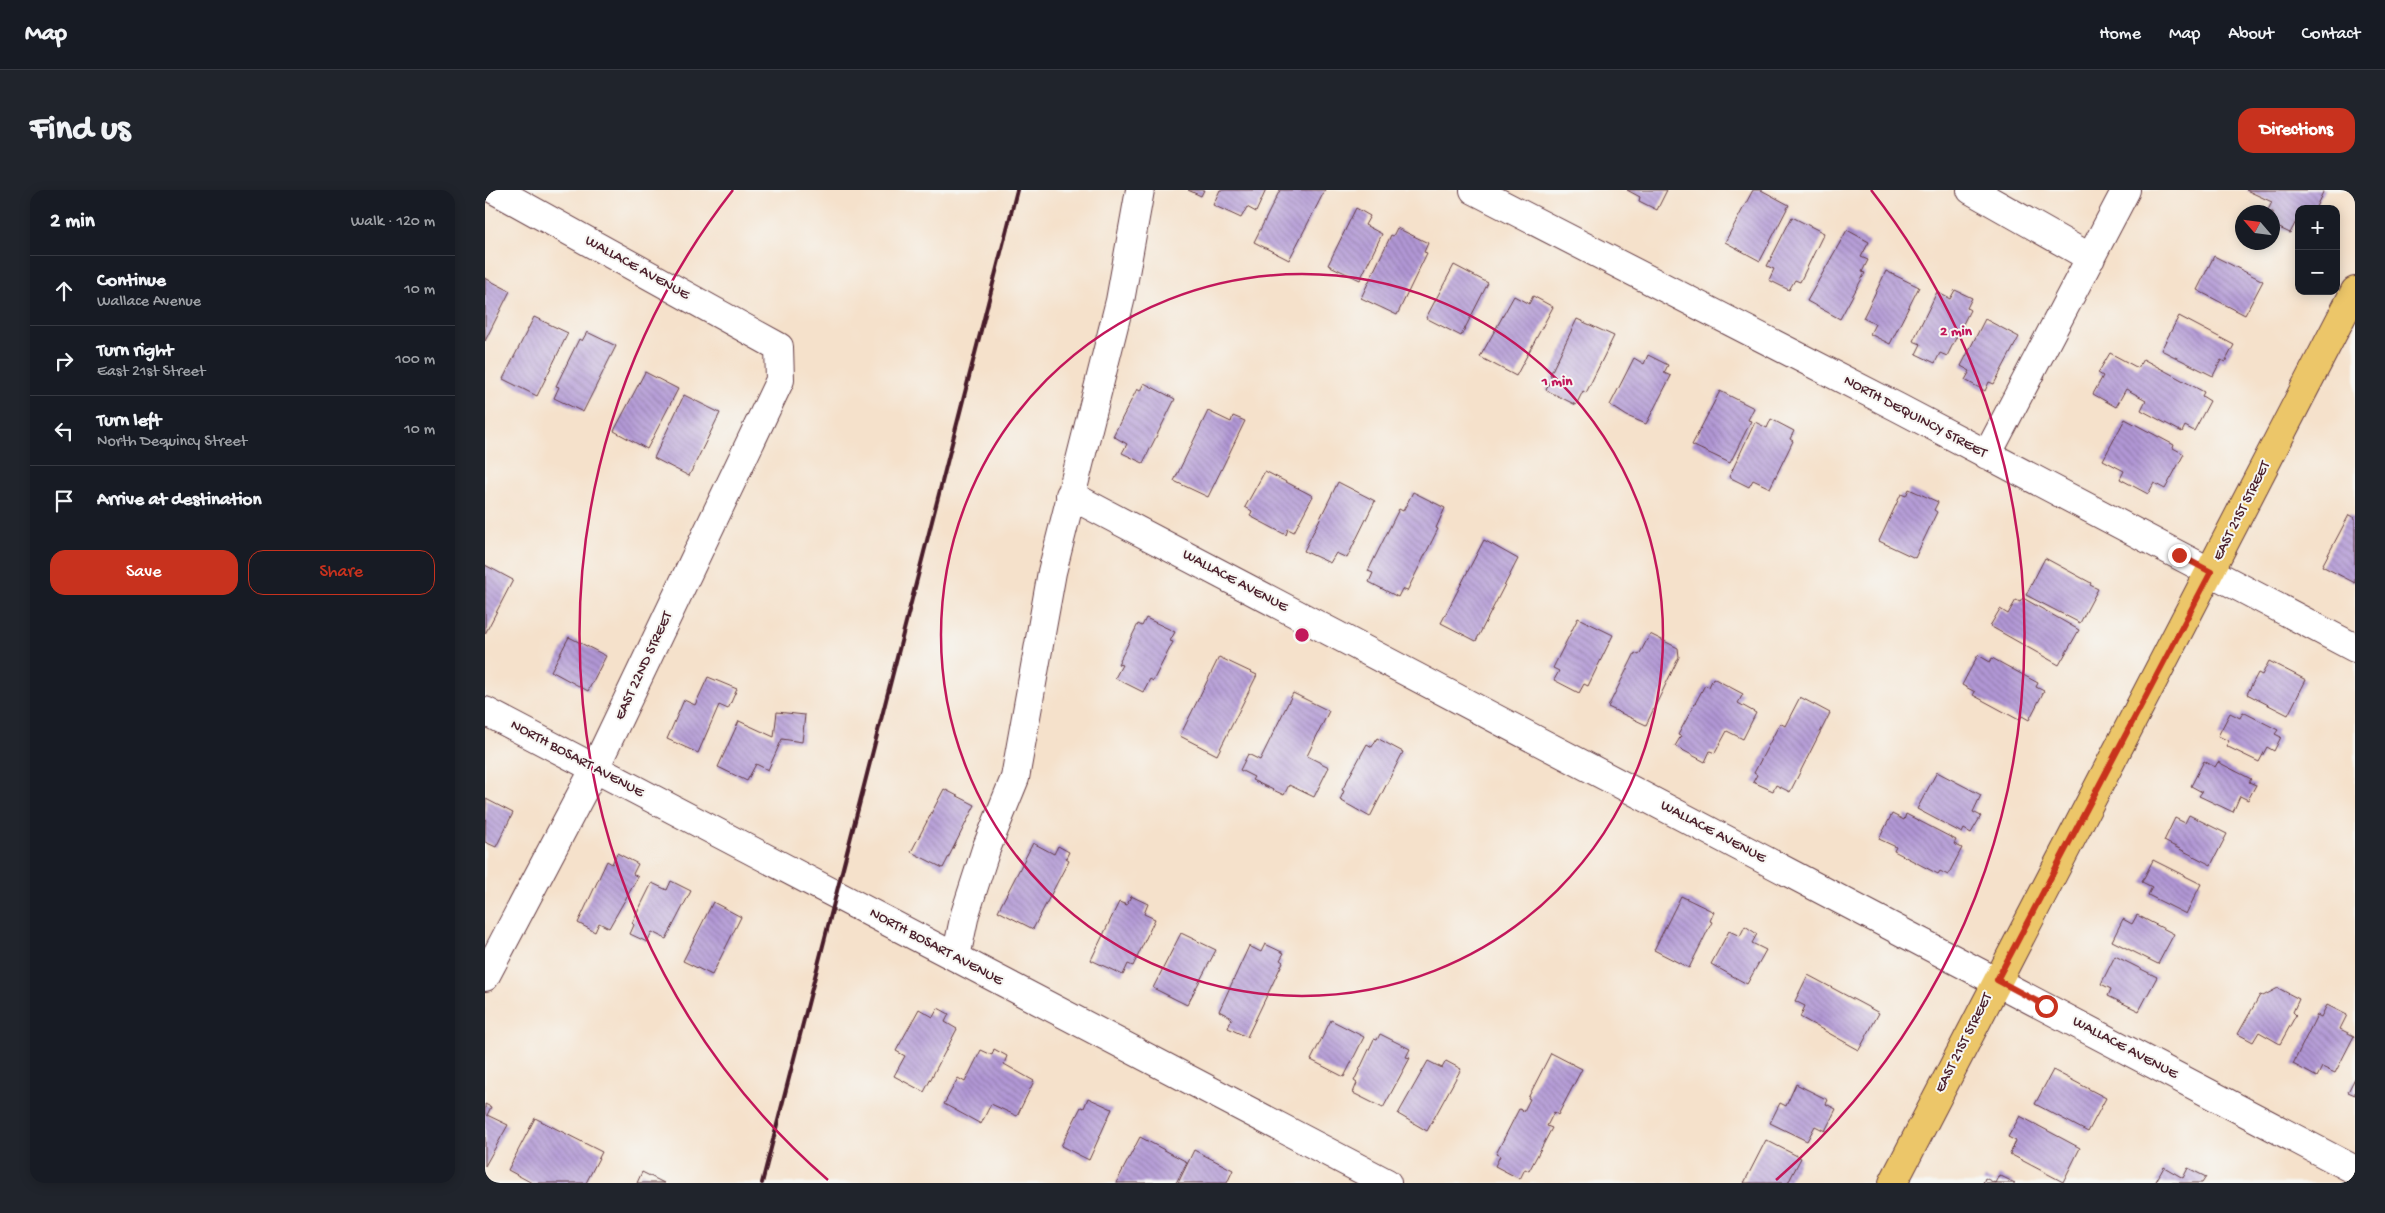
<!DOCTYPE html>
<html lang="en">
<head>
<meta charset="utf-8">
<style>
	:root { --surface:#171b24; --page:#20242c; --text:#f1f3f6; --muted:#9ea1a6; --line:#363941; --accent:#c8321e }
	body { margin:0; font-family:"Gochi Hand",sans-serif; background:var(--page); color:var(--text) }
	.controls { position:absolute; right:15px; top:15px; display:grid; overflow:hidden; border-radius:10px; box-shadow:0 2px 12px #0003 }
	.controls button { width:45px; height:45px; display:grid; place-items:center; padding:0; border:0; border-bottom:1px solid var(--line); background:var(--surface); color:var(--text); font:25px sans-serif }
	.compass { position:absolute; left:1750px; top:15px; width:45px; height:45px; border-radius:50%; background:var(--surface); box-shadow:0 2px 12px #0003; rotate:298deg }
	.stop { position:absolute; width:15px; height:15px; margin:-11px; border:4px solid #c8321e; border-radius:50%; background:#fff }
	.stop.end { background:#c8321e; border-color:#fff; box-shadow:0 1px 5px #0008 }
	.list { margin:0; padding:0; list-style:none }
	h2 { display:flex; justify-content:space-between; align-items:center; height:65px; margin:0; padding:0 20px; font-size:21px }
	h2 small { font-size:16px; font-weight:400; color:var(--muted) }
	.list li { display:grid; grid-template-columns:32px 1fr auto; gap:15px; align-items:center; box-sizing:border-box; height:70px; padding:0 20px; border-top:1px solid var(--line) }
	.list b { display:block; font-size:19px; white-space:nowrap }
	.list p { margin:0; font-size:16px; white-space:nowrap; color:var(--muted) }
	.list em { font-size:16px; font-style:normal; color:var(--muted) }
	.actions { display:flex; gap:10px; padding:15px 20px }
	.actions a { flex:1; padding:11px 0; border:1px solid var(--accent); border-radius:15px; text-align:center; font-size:18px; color:var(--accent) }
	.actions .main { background:var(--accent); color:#fff }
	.icon { flex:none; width:28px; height:28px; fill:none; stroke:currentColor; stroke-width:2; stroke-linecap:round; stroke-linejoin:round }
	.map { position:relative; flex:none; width:1870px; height:993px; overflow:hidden; border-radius:15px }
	header { display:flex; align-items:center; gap:30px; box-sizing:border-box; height:70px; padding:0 25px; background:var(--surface); border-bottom:1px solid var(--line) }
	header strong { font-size:24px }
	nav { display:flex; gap:28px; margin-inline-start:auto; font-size:18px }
	.intro { display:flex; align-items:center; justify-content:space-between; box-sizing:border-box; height:120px; padding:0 30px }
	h1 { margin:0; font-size:35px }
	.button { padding:12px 22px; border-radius:15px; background:var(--accent); color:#fff; font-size:18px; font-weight:700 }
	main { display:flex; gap:30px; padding:0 30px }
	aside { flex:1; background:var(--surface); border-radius:15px; box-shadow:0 2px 12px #0003 }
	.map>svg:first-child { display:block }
</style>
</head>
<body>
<header>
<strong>Map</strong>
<nav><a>Home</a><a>Map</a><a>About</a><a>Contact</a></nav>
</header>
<div class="intro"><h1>Find us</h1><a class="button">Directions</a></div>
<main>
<aside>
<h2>2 min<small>Walk · 120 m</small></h2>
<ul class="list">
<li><svg class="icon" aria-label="ahead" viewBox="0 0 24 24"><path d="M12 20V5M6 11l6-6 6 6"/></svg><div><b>Continue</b><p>Wallace Avenue</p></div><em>10 m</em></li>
<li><svg class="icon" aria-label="right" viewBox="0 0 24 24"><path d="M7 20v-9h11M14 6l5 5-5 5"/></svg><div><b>Turn right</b><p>East 21st Street</p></div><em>100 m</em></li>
<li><svg class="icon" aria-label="left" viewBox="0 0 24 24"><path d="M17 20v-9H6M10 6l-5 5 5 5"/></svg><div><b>Turn left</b><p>North Dequincy Street</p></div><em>10 m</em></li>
<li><svg class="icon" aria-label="arrive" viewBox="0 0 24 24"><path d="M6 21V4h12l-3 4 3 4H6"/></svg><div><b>Arrive at destination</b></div></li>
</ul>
<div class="actions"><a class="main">Save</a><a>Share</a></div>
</aside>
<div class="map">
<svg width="1870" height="993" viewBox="0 0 1870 993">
	<defs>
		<pattern id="building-back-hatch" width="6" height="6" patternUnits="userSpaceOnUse" patternTransform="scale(1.25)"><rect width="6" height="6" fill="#b197d5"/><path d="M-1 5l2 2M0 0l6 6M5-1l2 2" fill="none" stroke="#927bad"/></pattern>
	</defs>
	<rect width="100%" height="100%" fill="#f6f6f2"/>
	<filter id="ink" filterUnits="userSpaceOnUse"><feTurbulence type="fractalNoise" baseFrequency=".02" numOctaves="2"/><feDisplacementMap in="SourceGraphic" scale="10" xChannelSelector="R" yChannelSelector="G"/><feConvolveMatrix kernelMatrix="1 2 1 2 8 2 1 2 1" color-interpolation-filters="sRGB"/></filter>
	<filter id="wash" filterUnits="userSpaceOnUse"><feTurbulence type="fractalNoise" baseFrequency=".0096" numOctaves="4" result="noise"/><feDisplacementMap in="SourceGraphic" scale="20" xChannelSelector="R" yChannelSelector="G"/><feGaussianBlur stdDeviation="1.12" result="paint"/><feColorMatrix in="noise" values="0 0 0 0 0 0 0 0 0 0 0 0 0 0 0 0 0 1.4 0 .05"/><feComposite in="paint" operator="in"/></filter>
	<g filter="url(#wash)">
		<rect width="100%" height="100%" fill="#f5e1cb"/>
		<g id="blocks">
			<!-- building -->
			<path fill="url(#building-back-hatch)" d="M703,0H719L716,6Z
				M735,0H781L771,22L762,17L756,28L728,15Z
				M795,0H840L804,70L769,52Z
				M1142,0H1182L1172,20L1154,11L1155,7Z
				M1268,0H1276L1304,15L1275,71L1240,52Z
				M1761,0H1839L1830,19H1814V26L1805,43L1788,35V22H1782L1787,12Z
				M871,18L885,26L880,35L897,44L875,90L843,75Z
				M1307,27L1339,43L1315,92L1310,90L1304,100L1284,90L1289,79L1282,76Z
				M912,38L943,53L939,62L942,63L912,125L876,108L906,45L908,46Z
				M1362,40L1384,52L1376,67L1383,70L1377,82L1380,83L1355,129L1322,111Z
				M1729,66L1778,91L1760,125L1712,100Z
				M969,75L1003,93L976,146L941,128Z
				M1401,81L1434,97L1405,154L1385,144L1390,134L1378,128Z
				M0,88L25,101L0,151Z
				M1470,100L1487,108L1482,118L1485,120L1462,166L1455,163L1450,173L1431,164L1436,154L1428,151L1452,102L1465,109Z
				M1029,106L1044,114L1048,106L1068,117L1031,186L995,167Z
				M1694,126L1749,155L1740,172L1736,170L1728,186L1676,160Z
				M49,127L83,143L52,206L18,189Z
				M1092,129L1129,146L1101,203L1098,201L1091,215L1061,200L1067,186L1065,185Z
				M1500,129L1534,147L1509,194L1504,192L1500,201L1480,190L1485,181L1476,176Z
				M102,142L131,156L98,222L69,208L74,197L71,196L94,149L97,151Z
				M1625,163L1653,178L1658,169L1719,202L1717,206L1725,211L1709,241L1700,236L1697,242L1656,220L1661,210L1641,199L1631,217L1608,204L1618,186L1613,183Z
				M1163,165L1183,175L1179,183L1186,186L1161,234L1142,226L1125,215L1149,168L1159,174Z
				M160,182L193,199L162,259L129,241Z
				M659,193L690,209L658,273L637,263L642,254L628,246L652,199L655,201Z
				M1235,201L1269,218L1263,230L1266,231L1245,273L1207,255Z
				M199,205L235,223L204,286L169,268Z
				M723,221L746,232L748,226L760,231L723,307L689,291Z
				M1286,229L1309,241L1305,249L1308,251L1285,298L1268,290L1264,297L1244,287L1270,232L1282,238Z
				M1640,229L1689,255L1688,258L1699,264L1680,299L1669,293L1663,304L1635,289L1639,281L1618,270Z
				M780,281L828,306L809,342L803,339L801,345L765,326L767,321L760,317Z
				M853,292L890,311L862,368L851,363L845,373L819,361Z
				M1424,299L1453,312L1449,320L1452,322L1430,368L1394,351L1416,304L1421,306Z
				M928,302L960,318L951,338L953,339L922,401L917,399L913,407L884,392L888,383L883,381L914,319L918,321Z
				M1864,325L1870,328V393L1837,376Z
				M999,350L1033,369L991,451L956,433Z
				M1560,368L1606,393L1605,395L1613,399L1595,433L1541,405Z
				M0,375L28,390L0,444Z
				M1538,408L1594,440L1574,475L1505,436L1515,419L1523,424L1531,410L1535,412Z
				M661,428L690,442L685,451L688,452L668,491L665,489L658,502L630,488L637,475L633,474L653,434L657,436Z
				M1093,428L1128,445L1103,496L1099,494L1094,503L1069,490L1074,481L1068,478Z
				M1165,444L1193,458L1194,467L1161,535L1123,517L1150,463L1154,465Z
				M84,447L121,466L103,501L66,481Z
				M1493,465L1505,472L1507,468L1553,493L1551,497L1559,501L1544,530L1537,526L1534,530L1488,505L1490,502L1477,495Z
				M734,467L772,485L732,565L695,546Z
				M1784,471L1821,490L1803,525L1762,504L1773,483L1777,485Z
				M223,487L252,499L243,519L234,515L213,563L182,549L199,510L210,515Z
				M1228,488L1258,504L1253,513L1271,523L1258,549L1242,541L1230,563L1225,561L1220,572L1190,556L1196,546L1193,545L1220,495L1224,497Z
				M808,503L844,521L822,566L844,577L829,607L804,595L799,605L767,590L769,587L755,580L763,564L775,570Z
				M1315,507L1345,523L1305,602L1291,595L1288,601L1268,592L1272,585L1269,583L1295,533L1300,536Z
				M292,522L320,525L317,552L297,549L283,580L271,574L262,591L233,577L254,531L289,547Z
				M1758,522L1793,540L1790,544L1796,547L1789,561L1782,557L1774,572L1741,556L1744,551L1733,546L1745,523L1755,528Z
				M892,548L918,562L885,627L855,610L859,601L857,600L882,554L887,557Z
				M1719,571L1730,577L1733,572L1766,589L1764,592L1771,595L1763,610L1755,606L1748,622L1714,606L1717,602L1706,596Z
				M1452,582L1496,605L1488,622L1496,626L1486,643L1479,639L1477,643L1432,619Z
				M459,599L490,615L458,678L426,662Z
				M1,609L28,623L11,657L0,652Z
				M1407,624L1419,630L1421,624L1471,650L1469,654L1477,658L1463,685L1455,681L1453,684L1409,661L1411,657L1394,649Z
				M1704,625L1742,644L1726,675L1679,651L1690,628L1700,633Z
				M548,653L569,664L573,656L584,662L581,668L584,670L548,739L513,721Z
				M132,663L153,674L148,684L153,687L124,738L114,733L110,742L93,733L122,671L127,674Z
				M1668,670L1716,694L1701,724L1663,705L1667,697L1657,692Z
				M186,691L206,701L181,749L167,742L162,752L145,744L149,735L147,733L167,693L182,700Z
				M646,706L663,714L659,724L670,729L648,776L643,774L638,785L606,770L634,712L642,715Z
				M1196,706L1229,722L1225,731L1227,732L1204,778L1169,760Z
				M228,712L256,727L227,785L198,771Z
				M1652,725L1689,744L1673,774L1627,751L1638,729L1647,734Z
				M1260,736L1272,744L1267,753L1281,760L1262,794L1226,774L1244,741L1255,746Z
				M696,743L731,760L702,815L668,798Z
				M780,754L799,763L795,770L798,772L762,847L743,838L747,828L734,821L764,756L776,762Z
				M1630,766L1672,787L1654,821L1623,806L1626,799L1616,794Z
				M1323,785L1394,823L1374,860L1315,827L1320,816L1310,811Z
				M1793,798L1814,809L1808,822L1811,825L1795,854L1774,842L1768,852L1753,844L1775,805L1778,806Z
				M1842,815L1862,825L1855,839L1869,846L1850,883L1837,877L1832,887L1808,874L1832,825L1836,827Z
				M453,818L464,824L460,832L472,839L439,902L409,886L420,866L411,861L434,819L448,827Z
				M846,830L879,847L859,887L826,870Z
				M895,844L925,859L921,867L925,868L898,918L868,903L872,893L869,891L889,849L892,850Z
				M509,859L522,866L519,874L549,891L532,926L506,914L496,934L459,914L473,888L480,892L496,860L507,865Z
				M1066,863L1097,879L1073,925L1069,922L1062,936L1067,938L1044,981L1040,979L1035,989L1010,976L1015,966L1011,964L1034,919L1039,921L1045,909L1043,908Z
				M943,871L957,878L961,871L976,879L942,941L913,924Z
				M1568,880L1621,908L1603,942L1550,914Z
				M1870,888V905L1863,902Z
				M1311,894L1343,910L1341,914L1351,919L1340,941L1330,936L1322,951L1285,933L1295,913L1301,916Z
				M603,908L627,919L604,970L576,956L596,917L599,918Z
				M0,914L6,917L2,925L23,935L0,976Z
				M1535,926L1595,958L1578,992L1525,964L1531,951L1523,947Z
				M50,928L117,962L101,993H47L23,980Z
				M655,947L702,972L691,993H631Z
				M1281,950L1316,968L1303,993H1259Z
				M709,960L748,980L742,993H693Z
				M1679,977L1698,988L1703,978L1721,987L1717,993H1670Z
				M157,982L179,993H152Z
				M1514,985L1530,993H1498L1500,988L1510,993Z"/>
		</g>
	</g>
	<g filter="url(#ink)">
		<use href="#blocks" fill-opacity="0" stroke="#643c43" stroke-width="1"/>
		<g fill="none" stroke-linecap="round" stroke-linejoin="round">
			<!-- minor casing -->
			<g stroke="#643c43" stroke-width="30">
				<path id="minor" d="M989,0L1412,217L1870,458
					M1486,0L1606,68
					M1502,265L1641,0
					M585,305L1870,980
					M0,521L902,993
					M471,767L480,724L501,659L530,588L567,382L635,111L655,0
					M0,787L110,578L295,190L294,157L10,0"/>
			</g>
			<!-- major casing -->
			<g stroke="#643c43" stroke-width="30">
				<path id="major" d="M1408,993L1870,101"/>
			</g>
			<!-- minor -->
			<use href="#minor" stroke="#fff" stroke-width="28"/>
			<!-- major -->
			<use href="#major" stroke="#ecc669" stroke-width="28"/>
			<!-- rail -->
			<path stroke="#4a1f2b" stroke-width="4" d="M277,993L532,0"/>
		</g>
	</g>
	<g fill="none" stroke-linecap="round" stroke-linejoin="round" filter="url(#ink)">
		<!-- route -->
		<path stroke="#c8321e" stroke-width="6" d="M1561,816L1512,790L1726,382L1694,365"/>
	</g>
	<!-- distance rings -->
	<g fill="none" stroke="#c2185b" stroke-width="2.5">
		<circle cx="817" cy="445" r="361"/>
		<path d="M343 990A722 722 0 0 1 248 0M1386 0A722 722 0 0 1 1291 990"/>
	</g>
	<g text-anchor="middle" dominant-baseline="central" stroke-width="4" stroke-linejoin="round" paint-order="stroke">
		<!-- street labels -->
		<g font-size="15" fill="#4a1f2b" stroke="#f6f6f2">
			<text transform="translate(152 78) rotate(29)">WALLACE AVENUE</text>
			<text transform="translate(1430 227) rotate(28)">NORTH DEQUINCY STREET</text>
			<text transform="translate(1757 321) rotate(-63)">EAST 21ST STREET</text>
			<text transform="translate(750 391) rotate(28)">WALLACE AVENUE</text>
			<text transform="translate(159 476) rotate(-65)">EAST 22ND STREET</text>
			<text transform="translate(92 569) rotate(28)">NORTH BOSART AVENUE</text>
			<text transform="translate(1228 642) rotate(28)">WALLACE AVENUE</text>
			<text transform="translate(451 757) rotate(28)">NORTH BOSART AVENUE</text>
			<text transform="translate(1479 853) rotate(-63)">EAST 21ST STREET</text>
			<text transform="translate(1640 858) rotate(28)">WALLACE AVENUE</text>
		</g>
	</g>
	<circle cx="817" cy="445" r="8" fill="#c2185b" stroke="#f6f6f2" stroke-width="2.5"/>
	<g font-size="15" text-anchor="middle" font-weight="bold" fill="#c2185b" stroke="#f6f6f2" stroke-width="4" stroke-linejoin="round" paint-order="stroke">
		<text x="1471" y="145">2 min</text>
		<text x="1072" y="195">1 min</text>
	</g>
</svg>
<div class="controls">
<button>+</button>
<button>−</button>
</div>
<svg class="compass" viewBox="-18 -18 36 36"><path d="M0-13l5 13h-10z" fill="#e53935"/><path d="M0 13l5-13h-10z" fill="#9ea1a6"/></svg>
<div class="stop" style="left:1561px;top:816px"></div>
<div class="stop end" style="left:1694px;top:365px"></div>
</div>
</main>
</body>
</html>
